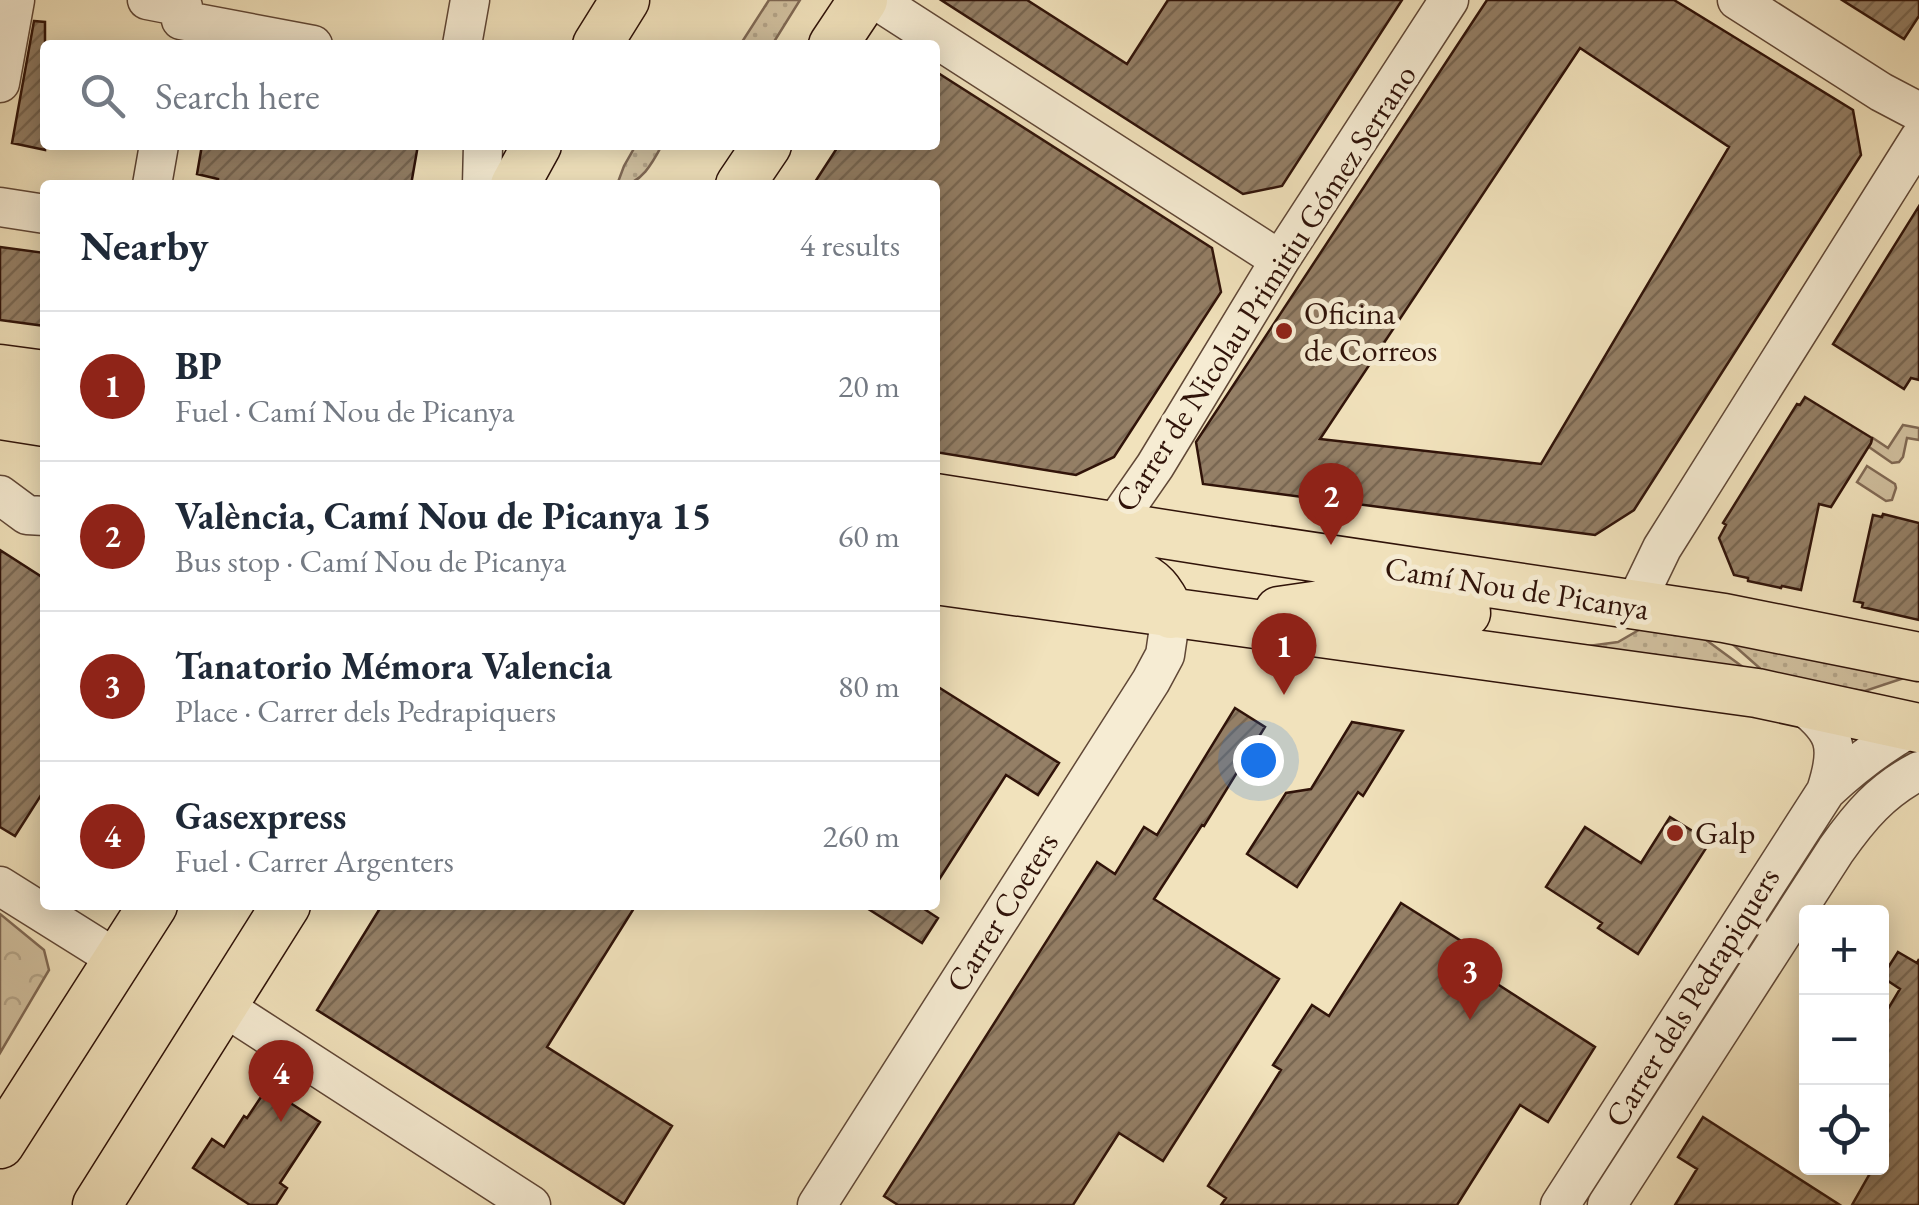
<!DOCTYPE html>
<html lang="en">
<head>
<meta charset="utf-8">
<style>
	:root { --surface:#fff; --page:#f6f6f7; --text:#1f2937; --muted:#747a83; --line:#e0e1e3; --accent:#8f2418 }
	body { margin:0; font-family:"EB Garamond",serif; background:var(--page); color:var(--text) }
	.controls { position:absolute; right:30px; bottom:30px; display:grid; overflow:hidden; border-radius:10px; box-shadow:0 5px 25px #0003 }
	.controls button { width:90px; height:90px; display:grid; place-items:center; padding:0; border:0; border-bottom:2px solid var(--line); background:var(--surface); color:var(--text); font:50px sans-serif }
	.you { position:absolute; left:1258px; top:760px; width:35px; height:35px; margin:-25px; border:8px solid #fff; border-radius:50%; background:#1a73e8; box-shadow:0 0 0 15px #1a73e833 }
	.badge { display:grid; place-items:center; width:65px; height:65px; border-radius:50%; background:var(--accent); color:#fff; font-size:32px; font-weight:700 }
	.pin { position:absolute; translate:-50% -82px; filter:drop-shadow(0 2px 5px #0008) }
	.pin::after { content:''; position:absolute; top:52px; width:35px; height:30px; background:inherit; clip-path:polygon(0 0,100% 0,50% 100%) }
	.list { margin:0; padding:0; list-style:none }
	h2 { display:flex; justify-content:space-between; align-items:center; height:130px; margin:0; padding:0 40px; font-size:42px }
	h2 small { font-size:32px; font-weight:400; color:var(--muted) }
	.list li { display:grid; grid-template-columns:65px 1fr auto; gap:30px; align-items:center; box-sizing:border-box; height:150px; padding:0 40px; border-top:2px solid var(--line) }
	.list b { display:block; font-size:38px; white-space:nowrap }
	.list p { margin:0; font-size:32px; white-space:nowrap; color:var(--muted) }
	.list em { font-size:32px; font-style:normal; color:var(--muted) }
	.icon { flex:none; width:55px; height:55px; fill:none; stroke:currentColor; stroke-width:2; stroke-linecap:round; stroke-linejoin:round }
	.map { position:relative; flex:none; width:1919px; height:1205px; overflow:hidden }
	.search { position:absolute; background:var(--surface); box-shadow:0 5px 25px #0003; left:40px; top:40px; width:900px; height:110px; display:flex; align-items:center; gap:25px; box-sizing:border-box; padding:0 35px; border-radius:10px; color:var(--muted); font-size:38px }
	.panel { position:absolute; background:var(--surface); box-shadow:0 5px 25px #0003; left:40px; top:180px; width:900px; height:730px; border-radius:10px }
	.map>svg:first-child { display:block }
</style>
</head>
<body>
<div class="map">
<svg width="1919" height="1205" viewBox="0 0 1919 1205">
	<defs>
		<pattern id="grass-dots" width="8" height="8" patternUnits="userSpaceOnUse" patternTransform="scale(2.5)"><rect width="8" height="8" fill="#d0bf9e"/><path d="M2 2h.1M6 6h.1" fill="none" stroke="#b3a387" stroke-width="1.8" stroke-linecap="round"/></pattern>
		<pattern id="park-crowns" width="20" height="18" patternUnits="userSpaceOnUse" patternTransform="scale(2.5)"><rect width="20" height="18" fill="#d0bf9e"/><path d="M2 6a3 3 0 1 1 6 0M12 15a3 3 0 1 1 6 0" fill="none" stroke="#b3a387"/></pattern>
		<pattern id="building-hatch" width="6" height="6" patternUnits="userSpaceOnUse" patternTransform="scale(2.5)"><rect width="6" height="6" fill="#947f66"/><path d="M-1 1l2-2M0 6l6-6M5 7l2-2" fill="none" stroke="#796752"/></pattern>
	</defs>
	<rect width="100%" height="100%" fill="#f1e2bc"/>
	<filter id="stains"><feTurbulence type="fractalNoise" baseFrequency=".002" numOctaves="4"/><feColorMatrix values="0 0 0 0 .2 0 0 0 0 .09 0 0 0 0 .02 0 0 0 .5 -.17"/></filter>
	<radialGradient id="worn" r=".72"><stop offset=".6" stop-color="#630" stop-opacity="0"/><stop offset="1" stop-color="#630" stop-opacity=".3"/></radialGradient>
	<!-- grass -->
	<path fill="url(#grass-dots)" stroke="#806954" stroke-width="2.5" d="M769,0H800L772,45H740Z
		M636,145H662C653,162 641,185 620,185L618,182L624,166Z
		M1644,627L1702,637L1747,670L1581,647L1618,642Z
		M1729,641L1913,675L1865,691L1772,679Z"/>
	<!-- park -->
	<path fill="url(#park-crowns)" stroke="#806954" stroke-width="2.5" d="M0,914L44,950L49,970L0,1053Z"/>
	<!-- garden -->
	<path fill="#d0bf9e" stroke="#806954" stroke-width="2.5" d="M1903,425L1919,428V440L1907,438L1903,457L1899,462L1892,463L1869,447L1873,438L1888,448Z
		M1867,466L1895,484L1896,488L1892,500L1886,501L1857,482Z"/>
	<!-- building -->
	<path fill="url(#building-hatch)" stroke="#301309" stroke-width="2.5" fill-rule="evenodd" d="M941,0H1027L1127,64L1168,0H1402L1282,186L1243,194Z
		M1487,0H1674L1853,110L1861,155L1634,510L1595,535L1203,484L1196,442ZM1580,48L1729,147L1541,464L1320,439Z
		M1842,0H1919V16L1904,39Z
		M34,21L45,22V150L12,143Z
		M935,71L1212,248L1221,292L1114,457L1076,475L935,452V185H813L839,145H935Z
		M202,145H418L411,185H230L218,183V179L197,174Z
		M1919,206V380L1911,378L1904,389L1833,344Z
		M0,247L45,253V326L0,320Z
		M1805,397L1872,438L1871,443L1831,507L1819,504L1801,590L1782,586L1781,588L1748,581V578L1734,575L1719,538L1726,525L1723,523L1797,404L1800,405Z
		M1883,514L1919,523V620L1862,607L1863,603L1854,601L1873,515L1882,517Z
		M0,550L45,579V789L15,836L0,827Z
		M935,685L1059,763L1038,795L1006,775L935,886Z
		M1235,708L1265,727L1204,826L1202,825L1154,899L1279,979L1163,1161L1119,1133L1073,1205H898L884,1196L1097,862L1115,874L1144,827L1157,835Z
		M1352,722L1403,731L1363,796L1358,792L1297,887L1247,854L1286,793L1311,789Z
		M1670,817L1710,842L1638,954L1598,928L1602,923L1546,887L1585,827L1641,863Z
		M1401,903L1469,946L1460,960L1595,1047L1548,1122L1520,1105L1457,1205H1221L1226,1198L1208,1186L1281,1070L1273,1065L1312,1005L1329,1016Z
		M382,905H636L547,1047L672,1126L624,1204L317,1010Z
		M862,905H918L938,918L922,943Z
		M1898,952L1917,963L1919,959V1205H1852L1873,1168H1882V1019L1900,989L1882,977Z
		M267,1088L320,1122L280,1183L287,1188L276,1205H250L193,1168L212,1139L224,1147L244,1116L247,1118Z
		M1703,1117L1840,1205H1675L1697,1169L1678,1157Z"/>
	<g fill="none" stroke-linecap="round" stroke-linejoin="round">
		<!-- minor casing -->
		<g stroke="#604736" stroke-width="41">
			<path id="minor" d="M147,0L183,7
				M876,0L1280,260
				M1737,0L1881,92L1919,112
				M181,20L313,45
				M462,45L470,0
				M0,83L15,0
				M152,185L159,145
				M482,185L483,145
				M0,207L45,214
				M0,495L27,515L45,516
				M1114,525L1155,466L1280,260L1449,0
				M1634,606L1662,548L1919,139
				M1797,701C1836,730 1841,745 1826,791
				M0,886L118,960
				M223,1006L531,1205
				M817,1205L1151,681L1165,655L1171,614
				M1560,1205L1826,791C1854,765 1881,744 1914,726
				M1607,1205L1836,850C1860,816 1881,791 1919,771"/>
		</g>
		<!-- major casing -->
		<g stroke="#301309" stroke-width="51">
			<path id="major" d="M597,45L625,0
				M833,45L863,0
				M515,185L537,145
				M740,185L767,145
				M0,369L45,375
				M0,415L45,422
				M935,498L1227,544L1724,618L1919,657
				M935,538L1129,571C1153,581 1160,591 1171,614
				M935,580L1757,693L1919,728
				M1279,611L1362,599L1466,613
				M0,1144L153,905
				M97,1205L286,905"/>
		</g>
		<!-- minor -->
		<use href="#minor" stroke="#f6ecd3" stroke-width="38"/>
		<!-- major -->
		<use href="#major" stroke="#f1e2bc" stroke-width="48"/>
	</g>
	<!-- markers -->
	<g fill="#8f2418" stroke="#f6ecd3" stroke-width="4">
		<circle cx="1284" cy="331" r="10"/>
		<circle cx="1675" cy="833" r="10"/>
	</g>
	<g text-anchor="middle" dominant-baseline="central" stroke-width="10" stroke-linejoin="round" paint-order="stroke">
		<!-- street labels -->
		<g font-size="32" fill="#301309" stroke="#f6ecd3">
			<text transform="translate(1265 288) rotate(-57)">Carrer de Nicolau Primitiu Gómez Serrano</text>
			<text transform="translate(1517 588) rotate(9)">Camí Nou de Picanya</text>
			<text transform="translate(1002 912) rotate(-58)">Carrer Coeters</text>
			<text transform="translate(1692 997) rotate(-58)">Carrer dels Pedrapiquers</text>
		</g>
		<!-- poi labels -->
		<g font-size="32" fill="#301309" stroke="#f6ecd3" text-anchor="start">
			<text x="1304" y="313">Oficina<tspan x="1304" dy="37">de Correos</tspan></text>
			<text x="1695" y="833">Galp</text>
		</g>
	</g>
	<rect width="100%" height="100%" filter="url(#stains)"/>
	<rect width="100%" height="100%" fill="url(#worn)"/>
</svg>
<div class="controls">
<button>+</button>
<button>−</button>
<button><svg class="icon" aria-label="locate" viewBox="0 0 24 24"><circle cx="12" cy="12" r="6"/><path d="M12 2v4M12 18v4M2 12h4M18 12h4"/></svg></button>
</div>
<div class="you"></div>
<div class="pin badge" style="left:1284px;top:695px">1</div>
<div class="pin badge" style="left:1331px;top:545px">2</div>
<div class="pin badge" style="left:1470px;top:1020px">3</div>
<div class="pin badge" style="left:281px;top:1122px">4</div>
<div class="search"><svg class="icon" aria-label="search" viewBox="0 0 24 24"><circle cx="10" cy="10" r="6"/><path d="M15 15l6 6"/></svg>Search here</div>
<section class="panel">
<h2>Nearby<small>4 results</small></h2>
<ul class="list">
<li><span class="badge">1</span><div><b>BP</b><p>Fuel · Camí Nou de Picanya</p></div><em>20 m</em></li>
<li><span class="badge">2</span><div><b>València, Camí Nou de Picanya 15</b><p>Bus stop · Camí Nou de Picanya</p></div><em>60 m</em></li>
<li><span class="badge">3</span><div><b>Tanatorio Mémora Valencia</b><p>Place · Carrer dels Pedrapiquers</p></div><em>80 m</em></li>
<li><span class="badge">4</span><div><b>Gasexpress</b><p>Fuel · Carrer Argenters</p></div><em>260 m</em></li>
</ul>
</section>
</div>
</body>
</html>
